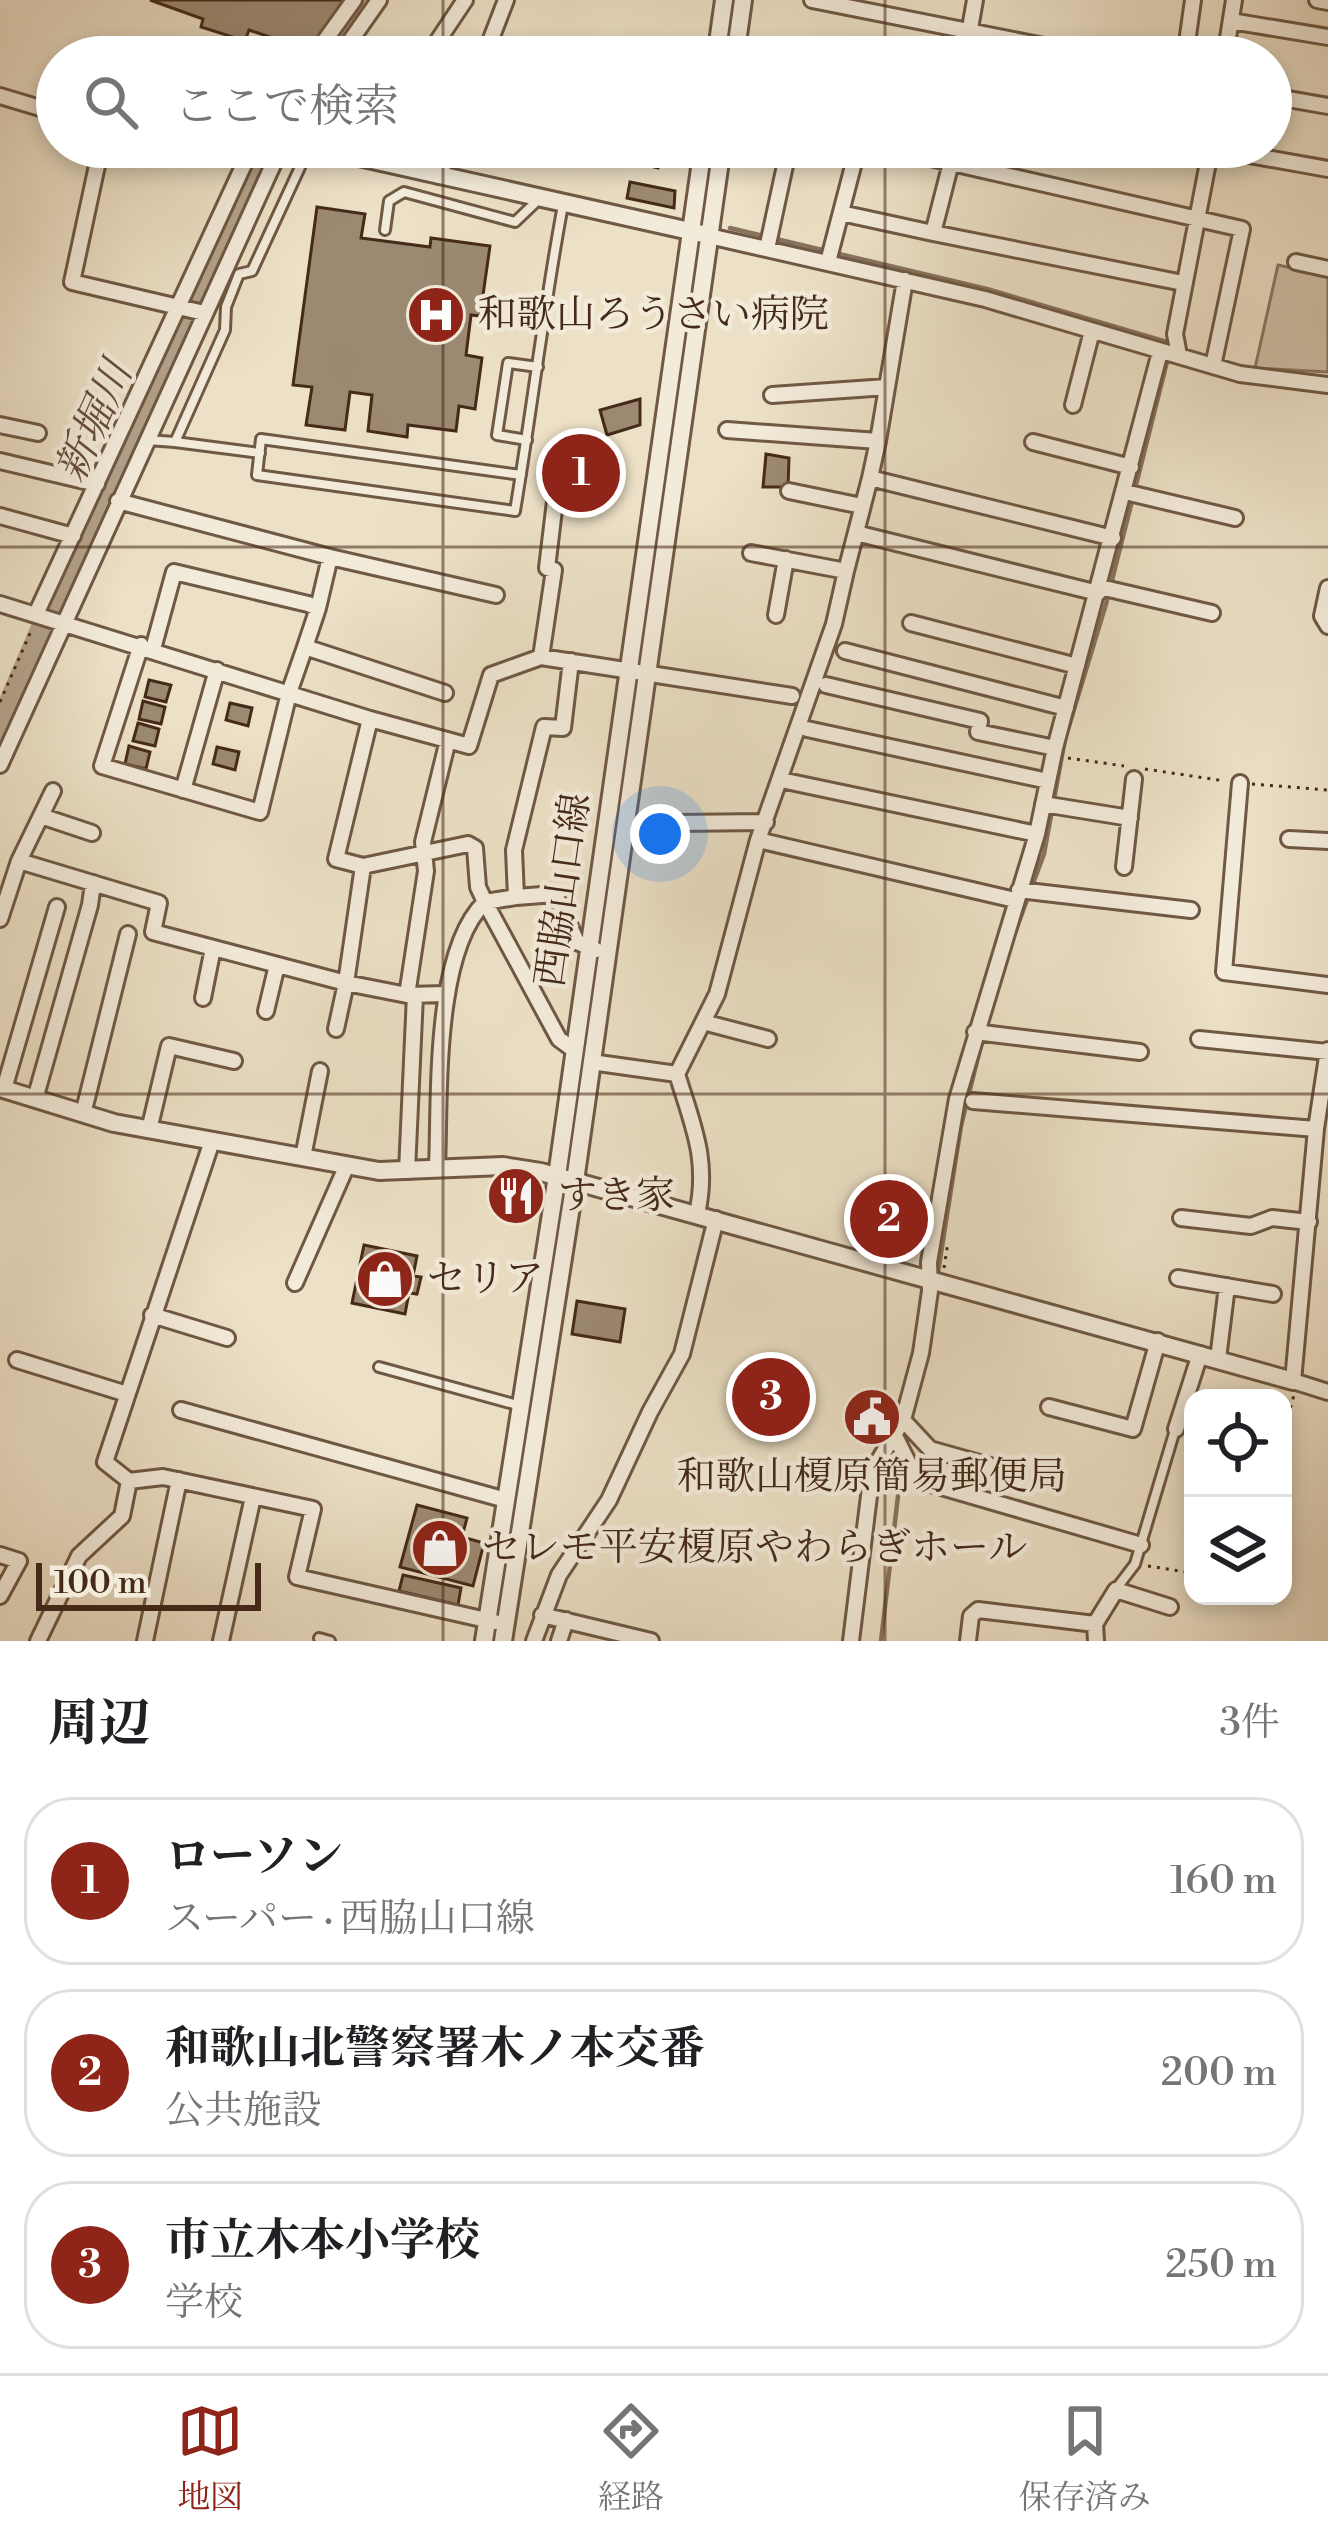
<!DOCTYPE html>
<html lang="ja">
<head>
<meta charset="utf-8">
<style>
	:root { --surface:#fff; --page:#f2f2f2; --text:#202124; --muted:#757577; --line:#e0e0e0; --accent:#8f2418 }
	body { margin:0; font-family:"Libre Bodoni","Noto Serif JP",serif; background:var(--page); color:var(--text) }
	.controls { position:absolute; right:36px; bottom:36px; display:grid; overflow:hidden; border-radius:24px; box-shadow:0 6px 18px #0003 }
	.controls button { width:108px; height:108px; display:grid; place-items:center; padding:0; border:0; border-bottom:3px solid var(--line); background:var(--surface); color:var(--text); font:60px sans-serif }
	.scale { position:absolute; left:36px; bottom:30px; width:225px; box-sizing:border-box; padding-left:12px; border:6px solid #452a18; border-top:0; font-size:33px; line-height:42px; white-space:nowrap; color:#452a18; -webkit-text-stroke:9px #f3ebda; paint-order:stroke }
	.you { position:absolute; left:660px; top:834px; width:42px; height:42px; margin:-30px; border:9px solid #fff; border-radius:50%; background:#1a73e8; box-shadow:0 0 0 18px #1a73e833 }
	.badge { display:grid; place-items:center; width:78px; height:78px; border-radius:50%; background:var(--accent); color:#fff; font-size:39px; font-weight:700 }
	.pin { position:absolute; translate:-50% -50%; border:6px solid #fff; box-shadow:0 3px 12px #0006 }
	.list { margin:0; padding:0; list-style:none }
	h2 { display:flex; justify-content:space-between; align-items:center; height:156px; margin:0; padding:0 48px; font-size:51px }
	h2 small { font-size:39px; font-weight:400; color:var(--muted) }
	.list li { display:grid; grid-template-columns:78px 1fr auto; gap:36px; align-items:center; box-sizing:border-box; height:168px; margin:0 24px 24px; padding:0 24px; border:3px solid var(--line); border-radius:48px }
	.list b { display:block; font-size:45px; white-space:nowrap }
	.list p { margin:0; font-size:39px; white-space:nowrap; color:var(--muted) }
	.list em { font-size:39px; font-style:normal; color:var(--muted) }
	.icon { flex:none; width:66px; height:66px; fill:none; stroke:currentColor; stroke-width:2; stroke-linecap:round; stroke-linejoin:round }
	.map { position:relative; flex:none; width:1328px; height:1641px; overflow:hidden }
	.search { position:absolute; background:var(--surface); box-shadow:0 6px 18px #0003; left:36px; right:36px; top:36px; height:132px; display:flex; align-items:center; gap:30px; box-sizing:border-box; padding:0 42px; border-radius:66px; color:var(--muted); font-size:45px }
	.sheet { height:732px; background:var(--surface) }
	nav { display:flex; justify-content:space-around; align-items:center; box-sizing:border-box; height:168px; border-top:3px solid var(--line); background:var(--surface); font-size:33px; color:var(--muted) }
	nav a { display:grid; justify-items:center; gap:6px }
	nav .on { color:var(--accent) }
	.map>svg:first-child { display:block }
</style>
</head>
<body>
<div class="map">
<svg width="1328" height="1641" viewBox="0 0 1328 1641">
	<rect width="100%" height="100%" fill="#ece0c6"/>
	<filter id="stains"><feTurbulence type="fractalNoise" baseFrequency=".00167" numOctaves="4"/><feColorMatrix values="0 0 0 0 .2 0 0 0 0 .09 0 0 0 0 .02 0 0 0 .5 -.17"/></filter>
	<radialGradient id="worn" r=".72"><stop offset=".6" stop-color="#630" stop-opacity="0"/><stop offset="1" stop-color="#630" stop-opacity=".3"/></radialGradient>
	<!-- green -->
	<path fill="#d0c1a8" stroke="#8a7660" stroke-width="3" d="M1278,265L1328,276V372L1255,368Z"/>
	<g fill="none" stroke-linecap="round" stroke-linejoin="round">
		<!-- stream -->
		<path stroke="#87725d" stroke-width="4.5" d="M730,228L987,289L1167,342V362L1106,604L1065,739L1044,854L1010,946
			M937,1279L961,1126L983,1037
			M881,1641L902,1462"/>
		<!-- river -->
		<path stroke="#b3a28b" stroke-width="27" d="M324,57L365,0
			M0,731L67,576L266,147"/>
	</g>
	<!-- building -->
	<path fill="#9c8972" stroke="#452a18" stroke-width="3" d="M150,0H351L314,52L249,30L245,41L201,27L203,19Z
		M636,147H663L658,168L633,162Z
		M630,182L675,191L674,208L627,198Z
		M317,207L365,214L361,238L430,247L431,238L490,246L480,316L471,315L466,355L482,358L475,409L459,406L456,431L408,425L407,437L368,431L372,395L350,392L345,430L306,425L312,387L293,385Z
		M640,399V425L607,435L600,410Z
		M572,437L598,440L589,509L563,505Z
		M766,454L789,458L788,487H763Z
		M149,680L171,685L166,702L145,697Z
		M143,701L165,707L161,724L139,719Z
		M230,703L252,708L248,726L226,720Z
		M138,723L159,729L155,746L133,741Z
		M129,746L150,752L146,769L125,764Z
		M217,747L239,752L235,770L213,764Z
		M496,1184L535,1189L532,1208L494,1203Z
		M364,1245L417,1256L413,1276L421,1277L417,1294L409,1293L405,1314L352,1303Z
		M577,1301L625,1309L620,1342L572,1334Z
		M417,1505L467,1518L462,1537L484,1543L473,1586L400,1567Z
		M403,1575L461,1588L458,1605L399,1591Z"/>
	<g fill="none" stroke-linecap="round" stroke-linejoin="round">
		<!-- service casing -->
		<g stroke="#6f5844" stroke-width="14">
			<path id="service" d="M385,230L389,201L404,192L515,222L538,200
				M147,440L175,442L225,330L226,307L239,274L252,271L308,150
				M527,440L497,435L508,363L538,367
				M175,442L260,453
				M521,475L261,439L257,475L515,511C532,409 544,306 563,205
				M379,1367L521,1406
				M1116,1589L1135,1564L1175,1430
				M319,1638L330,1641"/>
		</g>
		<!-- minor casing -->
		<g stroke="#6f5844" stroke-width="20">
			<path id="minor" d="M812,0L1099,57
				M1317,0L1328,2
				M1231,21L1328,37
				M313,57L354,0
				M339,57L379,0
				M427,57L465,0
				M484,57L506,0
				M965,57L975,0
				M1185,57L1193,0
				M1225,57L1234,0
				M0,96L57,113
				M1271,96L1328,106
				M101,147L72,282L204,313
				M882,147L1242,229L1213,366
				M955,147L933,233L1183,283
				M1161,147H1171
				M1210,148L1328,169
				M439,176L450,147
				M841,213L933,233
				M709,236L985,299L1240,374L1328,385
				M767,249L789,147
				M828,262L858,147
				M1296,262L1328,269
				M1179,355L1175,334L1211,147
				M772,395L887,387
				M1073,405L1092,331
				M0,425L38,433
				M727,430L878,441L905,280
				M878,441L870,478L1113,538
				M1033,442L1131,467
				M0,461L97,484
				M789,491L862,506
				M1125,492L1235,518
				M118,501L330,557L318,608
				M0,516L73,536
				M856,533L1098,593
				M751,553L846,571L870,478
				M330,557L496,595
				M1100,587L1212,613
				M1328,588L1322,616L1328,626
				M0,604L370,719L469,746L491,675L541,657L792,696
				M37,612L252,147
				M776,615L786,559
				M911,623L1077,666
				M141,645L102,766L260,812L289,693L305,647
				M153,649L174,572L308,604L318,608L305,647L445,693
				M845,651L1066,708
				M541,657L554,570L547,568L559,468
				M571,661L563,728L544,727L514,850L516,897L555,894L577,942L596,950
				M826,685L980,721L978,732L1055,748
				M370,719L336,859L363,866L468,844L475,848L478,887L485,902C433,952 440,1098 437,1168
				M807,729L1048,781
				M0,765L281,147
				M781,780L1037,834
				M1240,783L1224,972L1328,985
				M183,790L217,670
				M1043,804L1130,818
				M41,816L92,833
				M676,823L766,822
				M1289,839L1328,841
				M758,840L1015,900
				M19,861L53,791
				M363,866L346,983L407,995L445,994
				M1124,867L1134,779
				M1019,890L1191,910
				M516,897L485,902L559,1039L574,1050
				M0,919L19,861L159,903L153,932L346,983L336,1029
				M407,995L426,871L423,842L448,740
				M203,998L213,948
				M266,1011L277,965
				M703,1022L768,1039
				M975,1032L1140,1052
				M1199,1039L1328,1052
				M1328,1050L1316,1129L1293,1381L1328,1392
				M591,1062L677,1074C693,1126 709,1160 697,1214
				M677,1074L717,994L758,840L834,624L846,571
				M4,1089L57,907
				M35,1099L90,905L93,883
				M973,1101L1316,1129
				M83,1114L128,934
				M149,1130L169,1046L234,1061
				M212,1141L105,1462L129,1481L163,1477L313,1509L297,1577L495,1622
				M303,1157L320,1071
				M407,1171L415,995
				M1181,1218L1251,1226L1272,1218L1309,1222
				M1178,1278L1273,1294
				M295,1283L347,1165
				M152,1315L227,1338
				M1218,1359L1227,1286
				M17,1360L127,1394
				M1049,1407L1133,1429L1158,1341
				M181,1410L506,1500
				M903,1420L930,1449L1008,1471
				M1176,1429L1200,1354
				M895,1436L917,1480L1141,1545
				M0,1555L19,1561L0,1596
				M542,1615L651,1641
				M38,1641L79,1556L122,1516L129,1481
				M145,1641L179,1480
				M221,1641L253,1497
				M534,1641L559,1575L609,1500L650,1412L682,1354L716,1219
				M559,1641L566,1620
				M851,1641L870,1488L879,1460L903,1420L921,1353L930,1291L929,1262L957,1099L1037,834L1055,748L1160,352
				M968,1641L971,1616L978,1610L1095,1624
				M1096,1641L1095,1624L1116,1590L1170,1607"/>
		</g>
		<!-- tertiary casing -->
		<g stroke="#6f5844" stroke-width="22">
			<path id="tertiary" d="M716,57L724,0
				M735,57L743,0
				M297,147L332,151L703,234
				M0,1088L114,1123L379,1171L503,1166L541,1172L1293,1381
				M484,1641L557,1176L703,147
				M503,1641L575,1181L722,147"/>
		</g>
		<!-- path -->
		<path stroke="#452a18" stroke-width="3" stroke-dasharray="3 6" stroke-linecap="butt" d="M0,702L31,631
			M1068,758L1124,766
			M1145,769L1225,781
			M1252,784L1328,790
			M944,1268L948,1242
			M1283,1434L1294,1395
			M1148,1566L1193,1573"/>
		<!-- service -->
		<use href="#service" stroke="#f3ebda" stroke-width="8"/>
		<!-- minor -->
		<use href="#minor" stroke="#f3ebda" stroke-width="14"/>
		<!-- tertiary -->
		<use href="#tertiary" stroke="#f3ebda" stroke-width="16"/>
	</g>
	<!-- grid -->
	<path fill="none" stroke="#452a18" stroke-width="3" stroke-opacity="0.55" d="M443,0V57M885,0V57M443,147V1641M885,147V1641M0,547H1328M0,1094H1328"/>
	<!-- icons -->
	<defs>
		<g id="hospital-disc" transform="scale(3)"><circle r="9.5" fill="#8f2418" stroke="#f3ebda"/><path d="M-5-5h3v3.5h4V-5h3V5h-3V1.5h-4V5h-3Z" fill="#fff"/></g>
		<g id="restaurant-disc" transform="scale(3)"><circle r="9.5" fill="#8f2418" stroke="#f3ebda"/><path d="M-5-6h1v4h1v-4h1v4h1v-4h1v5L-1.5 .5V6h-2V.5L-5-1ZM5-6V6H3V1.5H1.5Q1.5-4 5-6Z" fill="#fff"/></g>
		<g id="shop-disc" transform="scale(3)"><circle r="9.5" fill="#8f2418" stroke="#f3ebda"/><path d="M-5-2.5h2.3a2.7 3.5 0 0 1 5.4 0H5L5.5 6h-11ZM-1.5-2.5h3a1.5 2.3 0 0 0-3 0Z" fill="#fff"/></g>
		<g id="civic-disc" transform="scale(3)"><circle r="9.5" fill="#8f2418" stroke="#f3ebda"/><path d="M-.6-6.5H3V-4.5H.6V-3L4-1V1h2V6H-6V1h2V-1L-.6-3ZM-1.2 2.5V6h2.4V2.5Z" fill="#fff"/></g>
	</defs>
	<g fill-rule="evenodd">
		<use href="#hospital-disc" x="436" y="315"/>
		<use href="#restaurant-disc" x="516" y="1196"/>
		<use href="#shop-disc" x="385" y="1279"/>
		<use href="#civic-disc" x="872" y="1417"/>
		<use href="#shop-disc" x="440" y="1548"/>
	</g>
	<g text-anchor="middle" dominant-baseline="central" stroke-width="9" stroke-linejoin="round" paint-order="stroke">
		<!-- poi labels -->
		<g font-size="39" fill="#452a18" stroke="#f3ebda" text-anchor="start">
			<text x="478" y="315">和歌山ろうさい病院</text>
			<text x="558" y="1196">すき家</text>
			<text x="427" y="1279">セリア</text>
			<text x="872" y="1477" text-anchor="middle">和歌山榎原簡易郵便局</text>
			<text x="482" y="1548">セレモ平安榎原やわらぎホール</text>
		</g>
		<!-- street labels -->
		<g font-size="39" fill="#452a18" stroke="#f3ebda">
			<text transform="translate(564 890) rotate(-82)">西脇山口線</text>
		</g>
		<!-- water labels -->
		<g font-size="42" font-style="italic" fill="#664e3a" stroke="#f3ebda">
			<text transform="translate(95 422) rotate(-66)">新堀川</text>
		</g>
	</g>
	<rect width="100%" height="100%" filter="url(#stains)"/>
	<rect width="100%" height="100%" fill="url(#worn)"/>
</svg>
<div class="controls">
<button><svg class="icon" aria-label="locate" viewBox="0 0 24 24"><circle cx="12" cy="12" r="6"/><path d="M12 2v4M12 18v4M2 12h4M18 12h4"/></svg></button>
<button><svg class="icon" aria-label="layers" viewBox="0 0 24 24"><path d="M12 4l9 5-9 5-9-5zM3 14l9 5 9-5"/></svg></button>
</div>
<div class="scale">100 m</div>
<div class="you"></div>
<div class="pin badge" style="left:581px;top:473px">1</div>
<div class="pin badge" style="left:889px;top:1219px">2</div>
<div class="pin badge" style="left:771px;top:1397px">3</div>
<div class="search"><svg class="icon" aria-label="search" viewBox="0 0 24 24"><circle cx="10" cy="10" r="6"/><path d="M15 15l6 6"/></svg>ここで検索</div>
</div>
<section class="sheet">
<h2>周辺<small>3件</small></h2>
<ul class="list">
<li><span class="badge">1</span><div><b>ローソン</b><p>スーパー · 西脇山口線</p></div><em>160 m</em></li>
<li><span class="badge">2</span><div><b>和歌山北警察署木ノ本交番</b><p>公共施設</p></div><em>200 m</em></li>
<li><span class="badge">3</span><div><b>市立木本小学校</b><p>学校</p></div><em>250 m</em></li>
</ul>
</section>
<nav>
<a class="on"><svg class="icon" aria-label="map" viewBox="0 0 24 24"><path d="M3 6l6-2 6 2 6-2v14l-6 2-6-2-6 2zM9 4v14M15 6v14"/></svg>地図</a>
<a><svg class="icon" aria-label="directions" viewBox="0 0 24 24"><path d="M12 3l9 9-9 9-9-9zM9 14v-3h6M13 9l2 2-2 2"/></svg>経路</a>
<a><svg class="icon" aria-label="saved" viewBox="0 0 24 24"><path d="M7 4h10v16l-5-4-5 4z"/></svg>保存済み</a>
</nav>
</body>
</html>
